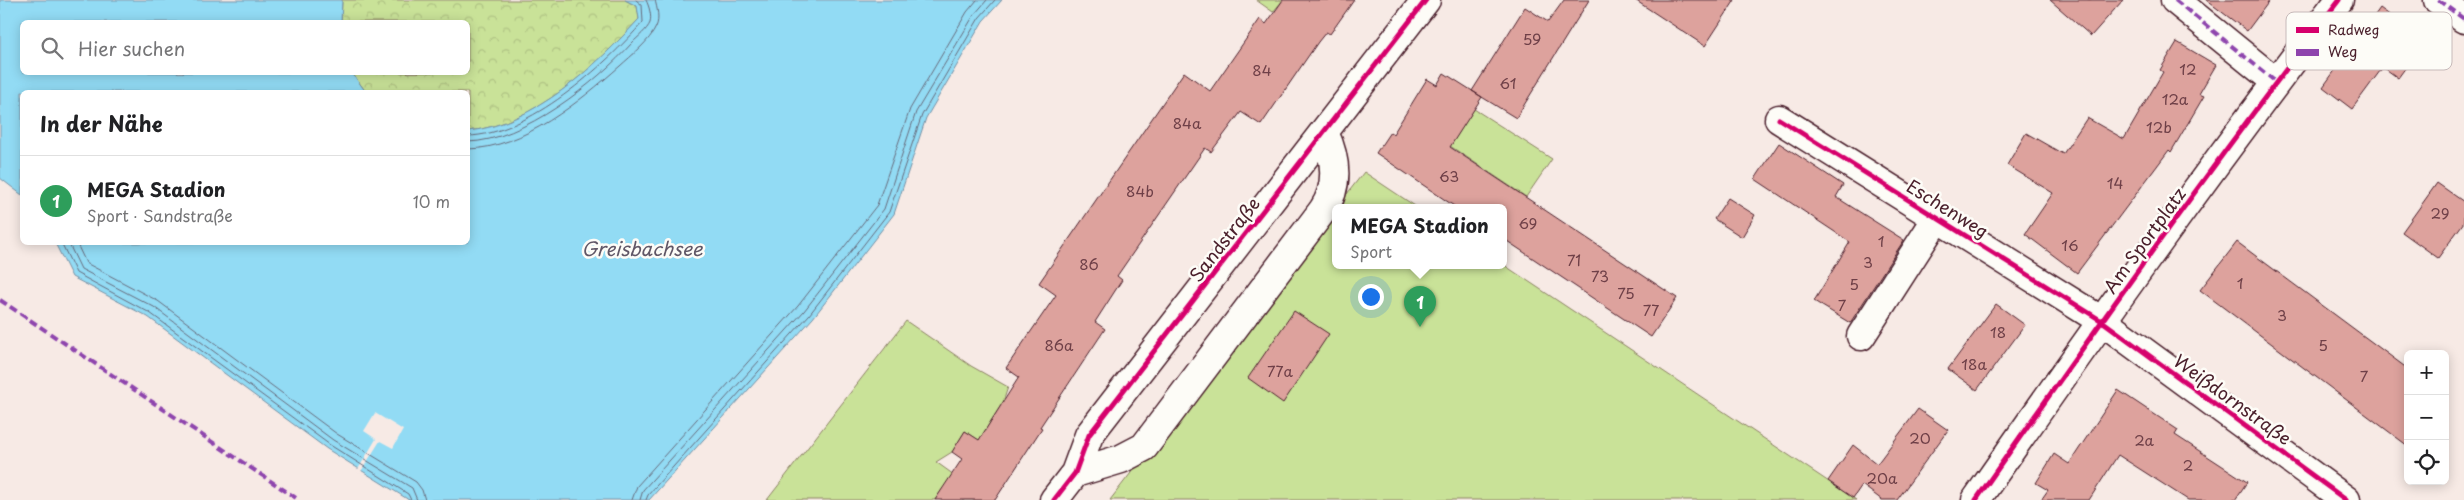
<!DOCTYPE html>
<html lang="de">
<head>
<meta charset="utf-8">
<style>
	:root { --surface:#fff; --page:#f6f6f6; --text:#202124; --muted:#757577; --line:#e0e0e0; --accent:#db2777 }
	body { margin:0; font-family:"Playpen Sans",sans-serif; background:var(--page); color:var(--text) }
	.controls { position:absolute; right:15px; bottom:15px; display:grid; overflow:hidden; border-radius:8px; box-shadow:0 2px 12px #0003 }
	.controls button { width:45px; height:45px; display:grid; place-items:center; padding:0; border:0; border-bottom:1px solid var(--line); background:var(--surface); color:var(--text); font:25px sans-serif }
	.you { position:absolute; left:1370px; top:296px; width:18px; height:18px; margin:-12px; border:4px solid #fff; border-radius:50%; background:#1a73e8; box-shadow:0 0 0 8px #1a73e833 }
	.badge { display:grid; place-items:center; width:32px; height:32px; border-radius:50%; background:var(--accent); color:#fff; font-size:16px; font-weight:700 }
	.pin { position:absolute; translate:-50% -41px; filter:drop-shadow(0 1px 2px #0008) }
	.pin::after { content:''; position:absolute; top:26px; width:18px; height:15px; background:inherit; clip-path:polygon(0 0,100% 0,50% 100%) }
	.popup { position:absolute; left:1332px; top:204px; width:175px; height:65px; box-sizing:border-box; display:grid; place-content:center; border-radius:8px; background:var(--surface); filter:drop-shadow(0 1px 4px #0005); font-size:16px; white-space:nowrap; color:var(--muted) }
	.popup b { font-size:19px; color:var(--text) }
	.popup::after { content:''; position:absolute; left:50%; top:100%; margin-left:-10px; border:10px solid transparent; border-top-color:var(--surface) }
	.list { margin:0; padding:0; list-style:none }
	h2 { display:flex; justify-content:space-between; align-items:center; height:65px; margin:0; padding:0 20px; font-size:21px }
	h2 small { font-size:16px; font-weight:400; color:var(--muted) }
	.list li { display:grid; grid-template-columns:32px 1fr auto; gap:15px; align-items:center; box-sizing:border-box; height:90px; padding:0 20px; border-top:1px solid var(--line) }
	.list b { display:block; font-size:19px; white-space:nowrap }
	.list p { margin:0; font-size:16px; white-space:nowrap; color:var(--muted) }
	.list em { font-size:16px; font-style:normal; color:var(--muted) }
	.icon { flex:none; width:28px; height:28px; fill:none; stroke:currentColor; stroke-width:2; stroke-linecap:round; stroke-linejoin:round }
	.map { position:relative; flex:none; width:2464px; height:500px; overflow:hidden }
	.search { position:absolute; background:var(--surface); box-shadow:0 2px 12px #0003; left:20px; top:20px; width:450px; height:55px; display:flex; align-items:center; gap:12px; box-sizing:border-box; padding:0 18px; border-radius:8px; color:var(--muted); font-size:19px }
	.panel { position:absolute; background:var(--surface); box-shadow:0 2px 12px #0003; left:20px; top:90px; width:450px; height:155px; border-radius:8px }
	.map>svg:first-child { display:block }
</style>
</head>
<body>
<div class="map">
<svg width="2464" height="500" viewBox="0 0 2464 500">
	<defs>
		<pattern id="forest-crowns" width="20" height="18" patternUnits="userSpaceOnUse" patternTransform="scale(1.25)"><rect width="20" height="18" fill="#c9e298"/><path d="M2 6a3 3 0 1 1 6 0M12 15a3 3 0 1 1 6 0" fill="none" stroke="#aec183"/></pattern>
	</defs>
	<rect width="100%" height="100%" fill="#f7eae5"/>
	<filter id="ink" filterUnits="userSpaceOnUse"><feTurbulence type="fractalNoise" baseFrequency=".02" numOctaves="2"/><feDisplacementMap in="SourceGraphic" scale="10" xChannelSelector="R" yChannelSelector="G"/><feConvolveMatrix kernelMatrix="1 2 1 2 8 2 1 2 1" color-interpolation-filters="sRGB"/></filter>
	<g filter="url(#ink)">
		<!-- forest -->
		<path fill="url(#forest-crowns)" stroke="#8a8062" d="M342,0H625L637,6L639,19C597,66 533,125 468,131V92H366L352,73L468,72V22H341Z"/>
		<!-- garden -->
		<path fill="#c9e298" stroke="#8a8062" d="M1256,0H1283L1273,12Z
			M1474,109L1552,159L1526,197L1450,146Z
			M1364,172L1418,208H1336Z
			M1336,208V266L1504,265L1856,500H1110Z
			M906,321L971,366L1008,387L1003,402L979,440L965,431L952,452L936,462L989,500H962L943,488L935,500H767Z"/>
		<!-- water -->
		<path fill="#92dbf4" stroke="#7590a4" d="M0,0H342L341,22H22V72L352,73L366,92H22V195L0,178Z
			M625,0H1002L983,21L926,118L894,214L813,318L649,500H409L327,449L148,317L72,277L55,243L468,242V131C533,125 596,66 639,19L637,6Z"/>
		<!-- pier -->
		<path fill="#f7eae5" d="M375,413L403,430L393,448L380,441L360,473L357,471L376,439L364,431Z"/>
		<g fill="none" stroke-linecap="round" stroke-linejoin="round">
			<!-- shore -->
			<path stroke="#676a7b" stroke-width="1" d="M468,136C528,135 605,66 643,22L642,5L636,0
				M468,142C523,141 596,83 632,43C638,37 647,30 650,23C652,16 649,6 646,0
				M468,149C524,148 579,102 620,66C631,56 650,41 656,27C660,19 657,8 655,0
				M61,242L76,273L150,313L330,445L408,494L411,500
				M68,242L81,269L154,307L333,440L412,488L417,500
				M76,242L86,263L158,301L337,434L416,482L422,490L425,500
				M632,500L637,486L798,306L877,205L910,109L967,12L977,0
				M640,500L643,490L804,311L884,209L916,112L974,15L987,0
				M646,500L648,495L809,315L889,212L922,115L979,18L995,0"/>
		</g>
		<!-- building -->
		<path fill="#dda29d" stroke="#4a1f2b" d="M1283,0H1354L1330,34L1326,32L1318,42L1261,125L1241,112L1211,152L1205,148L1117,276L1122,280L1095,322L1105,329L1040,427L1042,428L995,500H935L962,459L952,452L965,431L979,440L1019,377L1006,368L1056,295L1039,283L1184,72L1210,91L1260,19L1266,24Z
			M1564,0H1589L1516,118L1472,91L1525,7L1548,22Z
			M1635,0H1735L1705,46Z
			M2050,0H2123L2091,36Z
			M2206,0H2270L2247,31Z
			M2380,8L2425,41L2398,78L2383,67L2352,109L2323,87Z
			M2177,42L2216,65L2199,94L2204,96L2171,152L2169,150L2077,273L2025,234L2053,193L2007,165L2026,133L2063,154L2087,118L2124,139L2163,72L2160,70Z
			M1444,73L1482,97L1450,147L1677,298L1651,337L1504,239V208H1457L1376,153L1390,132L1393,134L1427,79L1437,85Z
			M1779,143L1843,185L1836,197L1904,240L1850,323L1814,301L1850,242L1755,179Z
			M2437,183L2464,202V222L2438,258L2402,232Z
			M1728,198L1755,215L1742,237L1714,219Z
			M2237,242L2408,369V446L2200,290Z
			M1996,304L2025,325L1977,390L1948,369Z
			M1294,311L1329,334L1283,403L1248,378Z
			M2118,390L2178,430L2175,435L2247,482L2235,500H2188L2118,455L2089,500H2041L2048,490L2036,483L2054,454L2069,464Z
			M1918,409L1948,430L1897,500H1882L1862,485L1853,498L1828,481L1853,445L1877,464Z"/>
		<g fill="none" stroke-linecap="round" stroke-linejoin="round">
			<!-- street casing -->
			<g stroke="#4a1f2b" stroke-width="31">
				<path id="street" d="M2175,0L2276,82
					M2438,0L2464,19
					M1779,119L2102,321L2346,500
					M1861,336L1937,218
					M1075,473L1121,459L1144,447L1323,210C1340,185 1336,158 1324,132
					M1054,500L1075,473L1089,435L1426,0
					M1976,500C2094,331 2213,163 2339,0"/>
			</g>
			<!-- street -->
			<use href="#street" stroke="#fdfcf7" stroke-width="28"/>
			<!-- quiet -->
			<path stroke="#8e44ad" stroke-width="4" stroke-dasharray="8 4" stroke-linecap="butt" d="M2175,0L2276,82
				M2438,0L2464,19
				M0,300L299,500"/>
			<!-- cycleway casing -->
			<g stroke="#fdfcf7" stroke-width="8">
				<path id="cycleway" d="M1779,119L2102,321L2346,500
					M1054,500L1075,473L1089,435L1426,0
					M1976,500C2094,331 2213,163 2339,0"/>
			</g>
			<!-- cycleway -->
			<use href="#cycleway" stroke="#d6006c" stroke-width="5"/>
		</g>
	</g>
	<g text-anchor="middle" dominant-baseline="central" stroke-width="5" stroke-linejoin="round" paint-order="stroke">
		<!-- number labels -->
		<g font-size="15" fill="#6f4048">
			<text x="1532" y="38">59</text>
			<text x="2188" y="68">12</text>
			<text x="1262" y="69">84</text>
			<text x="1508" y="82">61</text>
			<text x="2175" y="98">12a</text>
			<text x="1187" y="122">84a</text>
			<text x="2159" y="126">12b</text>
			<text x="1449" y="175">63</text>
			<text x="2115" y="182">14</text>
			<text x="1140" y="190">84b</text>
			<text x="2440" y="212">29</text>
			<text x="1528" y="222">69</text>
			<text x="1881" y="240">1</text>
			<text x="2070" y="244">16</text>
			<text x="1574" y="259">71</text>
			<text x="1868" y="261">3</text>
			<text x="1089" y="263">86</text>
			<text x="1600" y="275">73</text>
			<text x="2240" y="282">1</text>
			<text x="1854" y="283">5</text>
			<text x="1626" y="292">75</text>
			<text x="1842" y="304">7</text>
			<text x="1651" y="309">77</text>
			<text x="2282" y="314">3</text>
			<text x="1998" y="331">18</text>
			<text x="1059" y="344">86a</text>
			<text x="2323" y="344">5</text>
			<text x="1974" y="363">18a</text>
			<text x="1280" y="370">77a</text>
			<text x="2364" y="375">7</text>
			<text x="1920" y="437">20</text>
			<text x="2144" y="439">2a</text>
			<text x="2188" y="464">2</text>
			<text x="1882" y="477">20a</text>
		</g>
		<!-- street labels -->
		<g font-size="18" fill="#4a1f2b" stroke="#fdfcf7">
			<text transform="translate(1948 208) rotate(32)">Eschenweg</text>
			<text transform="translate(1224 239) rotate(-52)">Sandstraße</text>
			<text transform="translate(2144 240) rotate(-54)">Am Sportplatz</text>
			<text transform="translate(2233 399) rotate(36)">Weißdornstraße</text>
		</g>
		<!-- water labels -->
		<g font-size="19" font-style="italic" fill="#605767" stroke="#fdfcf7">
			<text x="642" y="248">Greisbachsee</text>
		</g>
	</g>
	<!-- legend -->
	<rect x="2286" y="12" width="166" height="58" rx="8" fill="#fdfcf7" stroke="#c7baba" stroke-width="1"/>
	<rect x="2296" y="27" width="23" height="6" fill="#d6006c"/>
	<rect x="2296" y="49" width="23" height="7" fill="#8e44ad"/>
	<g font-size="14" fill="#4a1f2b">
		<text x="2328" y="35">Radweg</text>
		<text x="2328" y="57">Weg</text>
	</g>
</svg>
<div class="controls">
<button>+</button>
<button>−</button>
<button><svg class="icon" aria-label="locate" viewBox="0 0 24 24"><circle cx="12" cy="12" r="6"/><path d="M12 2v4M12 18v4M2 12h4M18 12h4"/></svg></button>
</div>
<div class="you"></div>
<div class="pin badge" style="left:1420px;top:327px;background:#2e9e5b">1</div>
<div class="popup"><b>MEGA Stadion</b>Sport</div>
<div class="search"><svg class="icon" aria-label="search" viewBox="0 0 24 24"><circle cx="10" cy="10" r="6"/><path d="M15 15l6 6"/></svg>Hier suchen</div>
<section class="panel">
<h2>In der Nähe<small></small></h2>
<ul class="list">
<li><span class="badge" style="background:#2e9e5b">1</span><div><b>MEGA Stadion</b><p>Sport · Sandstraße</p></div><em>10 m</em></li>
</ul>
</section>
</div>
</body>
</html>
